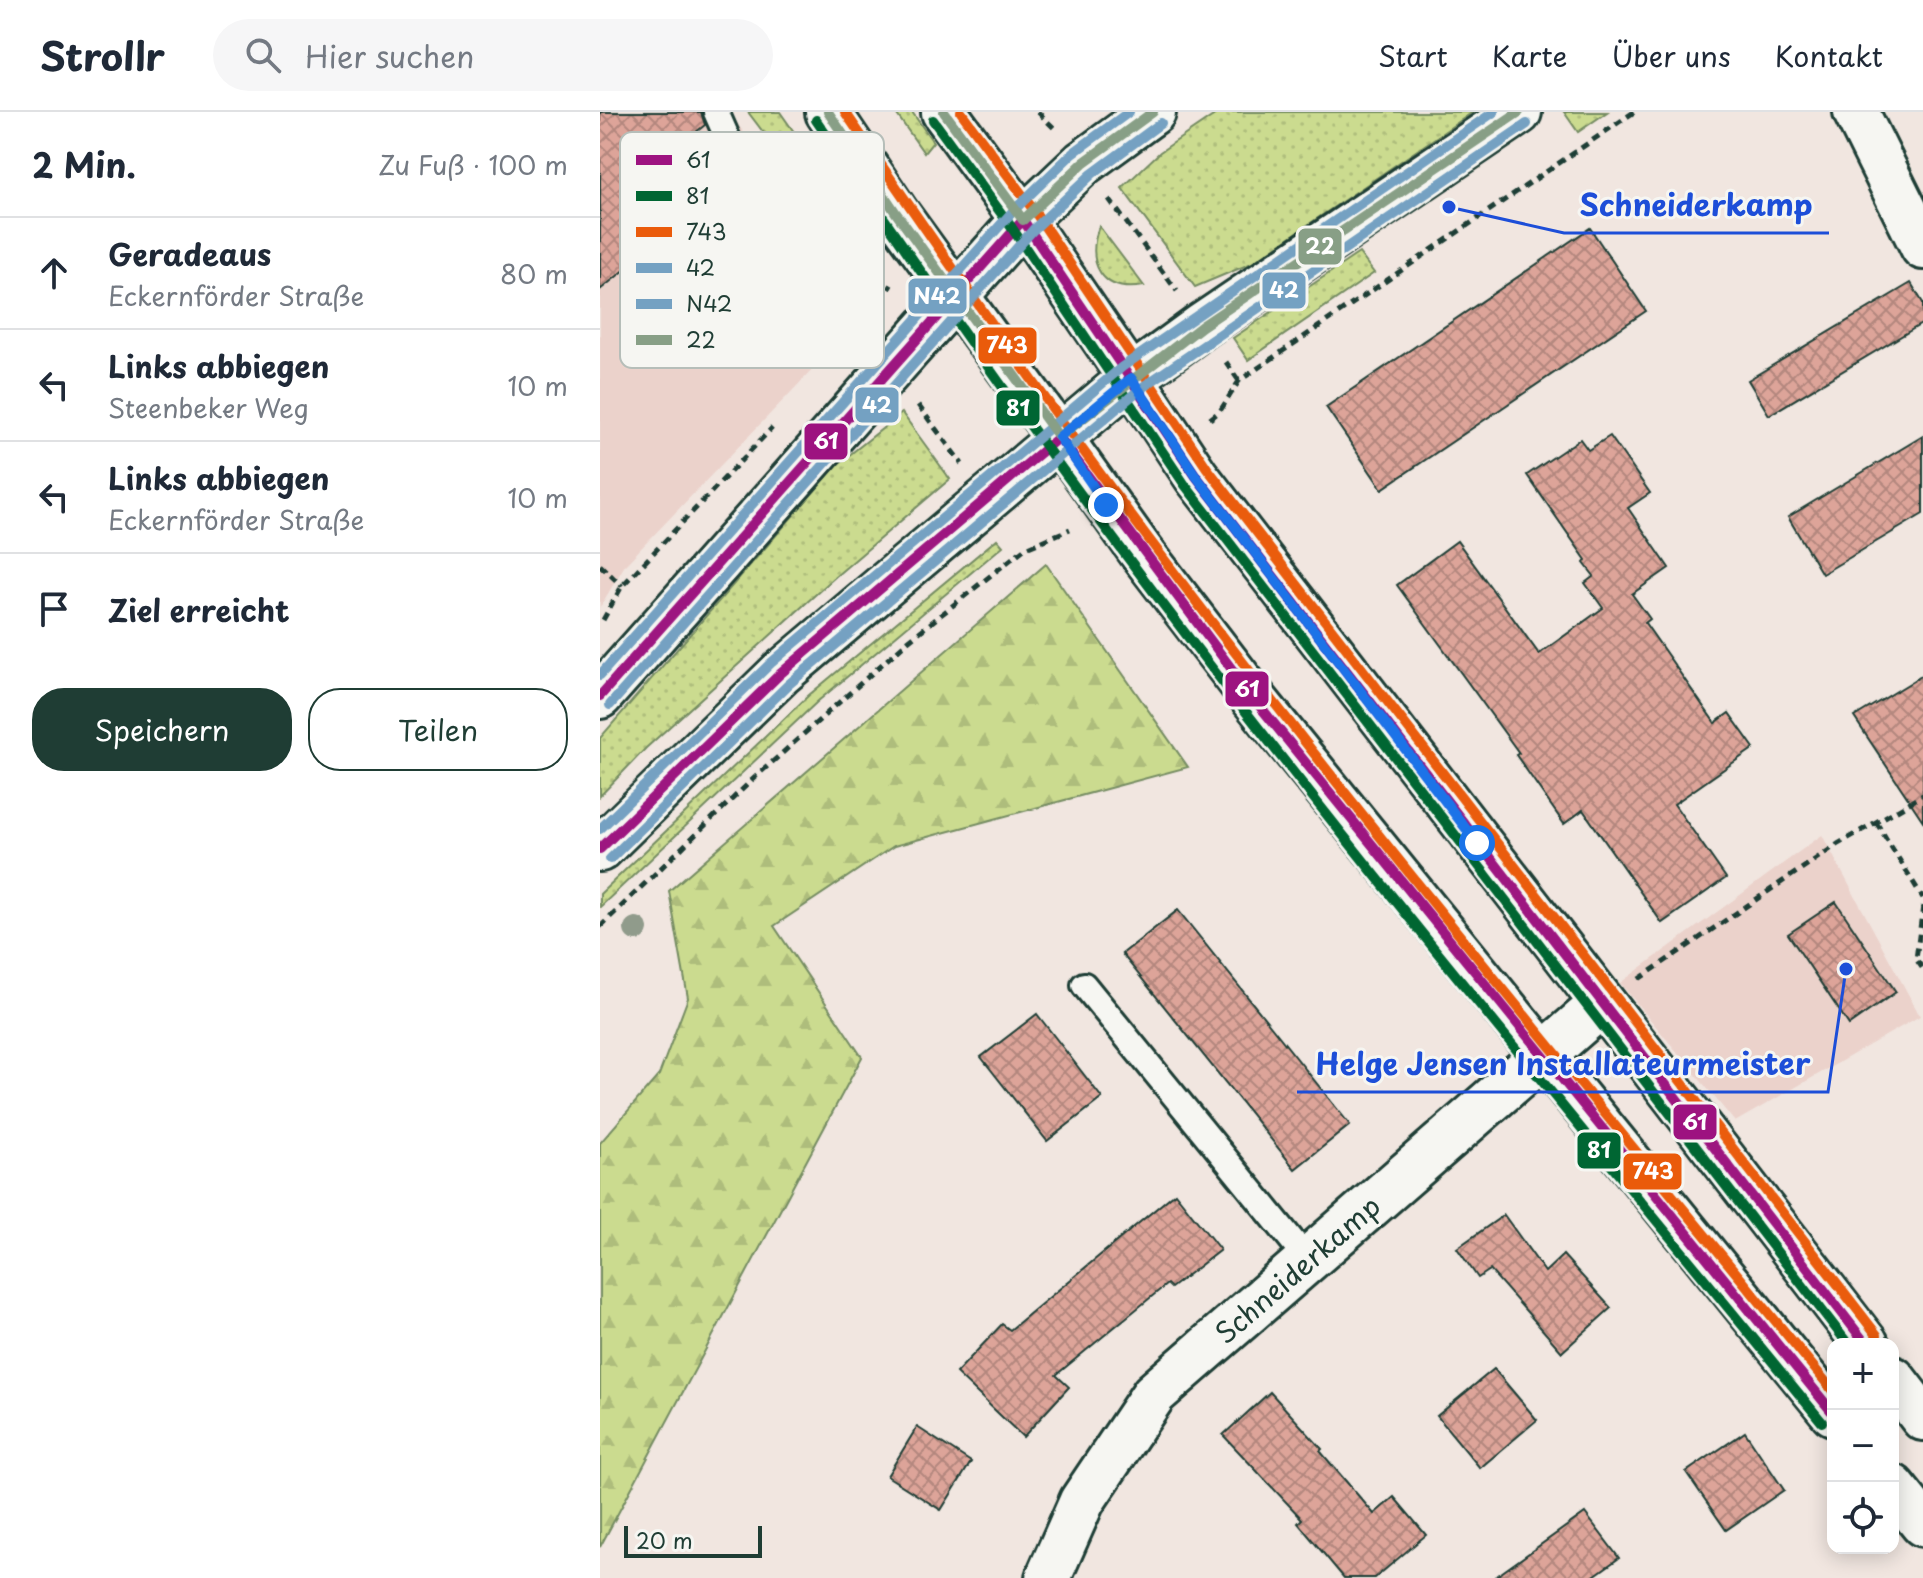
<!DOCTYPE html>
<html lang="de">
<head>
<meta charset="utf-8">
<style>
	:root { --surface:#fff; --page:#f6f6f7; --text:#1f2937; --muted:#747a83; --line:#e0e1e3; --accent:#1f3d34 }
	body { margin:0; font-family:"Playpen Sans",sans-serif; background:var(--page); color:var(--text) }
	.controls { position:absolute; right:24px; bottom:24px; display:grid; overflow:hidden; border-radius:16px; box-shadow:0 4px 20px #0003 }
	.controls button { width:72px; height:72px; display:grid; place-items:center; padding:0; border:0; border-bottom:2px solid var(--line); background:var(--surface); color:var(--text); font:40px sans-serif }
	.scale { position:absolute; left:24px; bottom:20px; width:138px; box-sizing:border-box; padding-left:8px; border:4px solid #1f3d34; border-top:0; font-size:22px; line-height:28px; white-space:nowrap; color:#1f3d34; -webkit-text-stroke:6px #f6f6f2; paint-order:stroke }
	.stop { position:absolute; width:24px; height:24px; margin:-18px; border:6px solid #1a73e8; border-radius:50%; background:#fff }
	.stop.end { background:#1a73e8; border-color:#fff; box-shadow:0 2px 8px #0008 }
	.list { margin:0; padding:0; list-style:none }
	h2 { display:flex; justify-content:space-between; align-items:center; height:104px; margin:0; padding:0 32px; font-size:34px }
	h2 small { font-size:26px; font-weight:400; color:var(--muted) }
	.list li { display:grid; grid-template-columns:52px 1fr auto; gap:24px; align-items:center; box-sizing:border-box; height:112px; padding:0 32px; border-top:2px solid var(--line) }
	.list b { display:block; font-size:30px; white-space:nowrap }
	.list p { margin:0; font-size:26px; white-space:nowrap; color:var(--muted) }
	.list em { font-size:26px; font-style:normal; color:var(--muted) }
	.actions { display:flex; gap:16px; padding:24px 32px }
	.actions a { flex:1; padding:18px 0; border:2px solid var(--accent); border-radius:32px; text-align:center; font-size:28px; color:var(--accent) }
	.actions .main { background:var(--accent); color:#fff }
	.icon { flex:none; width:44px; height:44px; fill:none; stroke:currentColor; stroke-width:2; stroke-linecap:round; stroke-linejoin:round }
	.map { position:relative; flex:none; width:1323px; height:1466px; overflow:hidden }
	header { display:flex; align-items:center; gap:48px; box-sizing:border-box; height:112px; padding:0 40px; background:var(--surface); border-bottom:2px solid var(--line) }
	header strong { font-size:38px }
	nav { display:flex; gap:44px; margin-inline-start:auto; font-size:28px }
	.search { width:560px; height:72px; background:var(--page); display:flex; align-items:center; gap:20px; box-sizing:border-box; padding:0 28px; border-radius:44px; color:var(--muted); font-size:30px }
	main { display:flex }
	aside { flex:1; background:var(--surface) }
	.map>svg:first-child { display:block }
</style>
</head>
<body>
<header>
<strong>Strollr</strong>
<div class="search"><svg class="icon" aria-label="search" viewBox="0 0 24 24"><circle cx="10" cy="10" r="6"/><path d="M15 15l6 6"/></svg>Hier suchen</div>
<nav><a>Start</a><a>Karte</a><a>Über uns</a><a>Kontakt</a></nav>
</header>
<main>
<aside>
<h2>2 Min.<small>Zu Fuß · 100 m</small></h2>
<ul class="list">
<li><svg class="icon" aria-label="ahead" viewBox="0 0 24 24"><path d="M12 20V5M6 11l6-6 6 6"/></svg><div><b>Geradeaus</b><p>Eckernförder Straße</p></div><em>80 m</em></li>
<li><svg class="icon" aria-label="left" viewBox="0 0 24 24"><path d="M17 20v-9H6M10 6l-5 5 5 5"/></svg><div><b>Links abbiegen</b><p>Steenbeker Weg</p></div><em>10 m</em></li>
<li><svg class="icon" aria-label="left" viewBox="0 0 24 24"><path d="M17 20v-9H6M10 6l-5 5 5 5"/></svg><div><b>Links abbiegen</b><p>Eckernförder Straße</p></div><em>10 m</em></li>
<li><svg class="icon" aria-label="arrive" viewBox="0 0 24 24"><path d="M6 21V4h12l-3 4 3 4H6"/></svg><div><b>Ziel erreicht</b></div></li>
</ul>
<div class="actions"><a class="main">Speichern</a><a>Teilen</a></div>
</aside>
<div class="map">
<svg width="1323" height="1466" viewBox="0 0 1323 1466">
	<defs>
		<pattern id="grass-dots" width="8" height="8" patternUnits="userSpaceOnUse" patternTransform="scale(2)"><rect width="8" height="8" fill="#cbdb8f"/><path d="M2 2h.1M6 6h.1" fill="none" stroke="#aebd7c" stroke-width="1.8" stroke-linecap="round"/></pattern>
		<pattern id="forest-firs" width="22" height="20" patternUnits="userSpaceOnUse" patternTransform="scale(2)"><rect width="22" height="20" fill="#cbdb8f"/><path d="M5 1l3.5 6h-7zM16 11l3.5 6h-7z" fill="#aebd7c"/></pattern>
		<pattern id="building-cross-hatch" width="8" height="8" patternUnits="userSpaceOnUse" patternTransform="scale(2)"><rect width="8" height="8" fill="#dda499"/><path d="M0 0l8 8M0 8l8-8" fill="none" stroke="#b3877e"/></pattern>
	</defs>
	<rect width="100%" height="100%" fill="#f1e6e0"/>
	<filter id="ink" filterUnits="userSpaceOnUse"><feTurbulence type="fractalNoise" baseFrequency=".0125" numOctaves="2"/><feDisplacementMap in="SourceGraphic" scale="16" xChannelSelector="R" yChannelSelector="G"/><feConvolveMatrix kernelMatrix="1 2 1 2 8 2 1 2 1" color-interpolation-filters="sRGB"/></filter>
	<g filter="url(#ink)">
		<!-- built -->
		<path fill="#ebd2cb" d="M0,0H129L228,138L230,185L240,229L25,453L0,495Z
			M1222,723L1320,904L1135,1010L1020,871Z"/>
		<!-- grass -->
		<path fill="url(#grass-dots)" stroke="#758c62" stroke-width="2" d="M148,0H180L256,108L246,118L209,81Z
			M295,0H312L333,30L324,41Z
			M619,0H873L652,151L595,175L522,76L560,40Z
			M964,0H1007L978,20Z
			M499,114L544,174C501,182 486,151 499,114Z
			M759,141L774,161L648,248L633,226Z
			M302,301L350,367L236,464L46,636L0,684V626L238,352Z
			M397,427L403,434L217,590L0,795V782L209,583Z"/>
		<!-- forest -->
		<path fill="url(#forest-firs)" stroke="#758c62" stroke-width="2" d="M446,452L588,655L294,734L174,814L262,945L0,1435V1031L59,963L88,886L69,779Z"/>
		<!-- building -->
		<path fill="url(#building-cross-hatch)" stroke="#1f3d34" stroke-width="2" d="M0,0H101L105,13L75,37L114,86L0,178Z
			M990,116L1046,199L782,377L726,295Z
			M1311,171L1323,191V211L1169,303L1148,268Z
			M1010,324L1050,381L1028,396L1069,456L1032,482L1050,507L1045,511L1115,611L1129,601L1154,636L1074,692L1126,766L1062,811L983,698L964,712L916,643L919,641L797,473L857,429L939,542L1003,496L985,471L994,464L984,451L986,448L927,363L980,327L988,338Z
			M1323,324V402L1222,462L1188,405Z
			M1323,563V709L1254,605Z
			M1236,790L1296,880L1249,913L1188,822Z
			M578,798L750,1013L695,1057L522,842Z
			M437,902L502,986L447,1029L381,945Z
			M575,1081L620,1138L571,1176L567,1172L456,1263L469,1275L423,1325L356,1261L402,1212L410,1218Z
			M904,1103L945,1160L963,1143L1011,1196L962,1240L890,1158L878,1166L857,1136Z
			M894,1257L937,1308L880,1356L837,1304Z
			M670,1280L722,1337L720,1339L774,1402L794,1385L826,1423L775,1466H744L698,1411L702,1407L623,1323Z
			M317,1315L371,1350L341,1398L287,1364Z
			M1145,1320L1184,1378L1126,1418L1086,1360Z
			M985,1401L1019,1446L991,1466H894Z"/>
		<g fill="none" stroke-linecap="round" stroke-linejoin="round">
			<!-- service casing -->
			<g stroke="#1f3d34" stroke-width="30">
				<path id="service" d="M116,0L155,89
					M484,873L708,1148"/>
			</g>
			<!-- minor casing -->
			<g stroke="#1f3d34" stroke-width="50">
				<path id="minor" d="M1256,0L1323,135
					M448,1466L482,1389L554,1282L1002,892"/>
			</g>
			<!-- tertiary casing -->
			<g stroke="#1f3d34" stroke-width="50">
				<path id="tertiary" d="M919,0L602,214L531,266L596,364L1266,1232
					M423,108L483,51L553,0
					M459,325L542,441L654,587L1233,1301
					M1293,1267L1323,1306
					M1293,1375L1323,1412"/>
			</g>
			<!-- secondary casing -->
			<g stroke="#1f3d34" stroke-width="50">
				<path id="secondary" d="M228,0L296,101L459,325
					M0,584L423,108
					M0,737L180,562L531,266L423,108L344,0"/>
			</g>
			<!-- path -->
			<path stroke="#1f3d34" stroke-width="5" stroke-dasharray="8 6" stroke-linecap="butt" d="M438,0L454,16
				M185,62L228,121L256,154L292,176
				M509,87L577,179
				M195,150L254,153
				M264,219L256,154L268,137
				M626,250L639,269
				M318,293L362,352
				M610,307L620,299L639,269L1034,0
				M0,453L22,474
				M3,508L22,474L172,316
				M1276,710L1323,786
				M1323,794L1316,847L1323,857
				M0,815L152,668L308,529L424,437L470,417
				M1039,867L1238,732L1323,683"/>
			<!-- service -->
			<use href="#service" stroke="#f6f6f2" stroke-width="24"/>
			<!-- minor -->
			<use href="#minor" stroke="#f6f6f2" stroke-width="44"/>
			<!-- tertiary -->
			<use href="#tertiary" stroke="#f6f6f2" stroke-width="44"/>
			<!-- secondary -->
			<use href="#secondary" stroke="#f6f6f2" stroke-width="44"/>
			<!-- bus-1 casing -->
			<g stroke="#f6f6f2" stroke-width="16">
				<path id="bus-1" d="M0,584L423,108L596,364L1266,1232
					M0,737L180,562L459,325L654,587L1233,1301"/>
			</g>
			<!-- bus-2 casing -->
			<g stroke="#f6f6f2" stroke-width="16">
				<path id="bus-2" d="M216,8C318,156 420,303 528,446C750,741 988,1024 1222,1310
					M333,8L412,116L585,373L1248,1232"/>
			</g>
			<!-- bus-3 casing -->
			<g stroke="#f6f6f2" stroke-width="16">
				<path id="bus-3" d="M245,0C344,145 445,290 551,430C769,720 1003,998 1233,1279
					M361,0L435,100L607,356L1277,1223"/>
			</g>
			<!-- bus-4 casing -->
			<g stroke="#f6f6f2" stroke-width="16">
				<path id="bus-4" d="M10,593L433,118L492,62L561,11
					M10,747L189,572L540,277L927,12"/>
			</g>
			<!-- bus-5 casing -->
			<g stroke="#f6f6f2" stroke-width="16">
				<path id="bus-5" d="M0,563L413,99L473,41L529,0
					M0,717L171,551L522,255L894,0"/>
			</g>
			<!-- bus-6 casing -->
			<g stroke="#f6f6f2" stroke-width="16">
				<path id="bus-6" d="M228,0L296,101L459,325L602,214L919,0
					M344,0L423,108L483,51L553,0"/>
			</g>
			<!-- bus-1 -->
			<use href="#bus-1" stroke="#9d1380" stroke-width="10"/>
			<!-- bus-2 -->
			<use href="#bus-2" stroke="#063" stroke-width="10"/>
			<!-- bus-3 -->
			<use href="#bus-3" stroke="#ea5b0b" stroke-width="10"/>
			<!-- bus-4 -->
			<use href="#bus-4" stroke="#74a1c2" stroke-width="10"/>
			<!-- bus-5 -->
			<use href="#bus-5" stroke="#74a1c2" stroke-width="10"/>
			<!-- bus-6 -->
			<use href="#bus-6" stroke="#889f86" stroke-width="10"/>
		</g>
		<!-- trees -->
		<circle fill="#909b8b" cx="36" cy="817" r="12"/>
	</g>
	<g fill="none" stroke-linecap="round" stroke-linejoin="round" filter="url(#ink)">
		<!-- route -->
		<path stroke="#1a73e8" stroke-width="10" d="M506,393L459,325L531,266L596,364L877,731"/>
	</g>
	<g text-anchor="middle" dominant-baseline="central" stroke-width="6" stroke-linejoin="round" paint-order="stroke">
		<!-- street labels -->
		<g font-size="28" fill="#1f3d34" stroke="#f6f6f2">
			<text transform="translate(697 1157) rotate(-41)">Schneiderkamp</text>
		</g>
	</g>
	<!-- legend -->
	<rect x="20" y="20" width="264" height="236" rx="12" fill="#f6f6f2" stroke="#b6beb9" stroke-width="2"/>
	<rect x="36" y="43" width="36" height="10" fill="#9d1380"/>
	<rect x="36" y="79" width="36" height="10" fill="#063"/>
	<rect x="36" y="115" width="36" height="10" fill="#ea5b0b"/>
	<rect x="36" y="151" width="36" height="10" fill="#74a1c2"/>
	<rect x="36" y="187" width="36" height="10" fill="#74a1c2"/>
	<rect x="36" y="223" width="36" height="10" fill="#889f86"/>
	<g font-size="22" fill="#1f3d34">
		<text x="86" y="56">61</text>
		<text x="86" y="92">81</text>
		<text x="86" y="128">743</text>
		<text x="86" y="164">42</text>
		<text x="86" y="200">N42</text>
		<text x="86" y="236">22</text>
	</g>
	<!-- callouts -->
	<path fill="none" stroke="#1d4ed8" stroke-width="3" d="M849 95L964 121H1229M1246 857L1228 980H697"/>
	<g fill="#1d4ed8" stroke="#f6f6f2" stroke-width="3">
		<circle cx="849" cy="95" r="8"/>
		<circle cx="1246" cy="857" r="8"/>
	</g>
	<g font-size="30" text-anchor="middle" font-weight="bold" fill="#1d4ed8" stroke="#f6f6f2" stroke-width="6" stroke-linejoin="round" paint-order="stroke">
		<text x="1096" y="104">Schneiderkamp</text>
		<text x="963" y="963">Helge Jensen Installateurmeister</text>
	</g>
	<g stroke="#f6f6f2" stroke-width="3">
		<rect x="697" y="115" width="46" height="39" rx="8" fill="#889f86"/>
		<rect x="661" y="159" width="46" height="39" rx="8" fill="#74a1c2"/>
		<rect x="307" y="165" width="61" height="38" rx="8" fill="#74a1c2"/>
		<rect x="377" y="214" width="61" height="39" rx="8" fill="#ea5b0b"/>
		<rect x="254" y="274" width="46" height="38" rx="8" fill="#74a1c2"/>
		<rect x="395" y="277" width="46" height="38" rx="8" fill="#063"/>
		<rect x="203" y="310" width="46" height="39" rx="8" fill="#9d1380"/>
		<rect x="624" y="558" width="46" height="38" rx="8" fill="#9d1380"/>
		<rect x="1072" y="991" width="46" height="38" rx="8" fill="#9d1380"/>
		<rect x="976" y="1019" width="46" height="39" rx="8" fill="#063"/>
		<rect x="1022" y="1040" width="61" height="39" rx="8" fill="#ea5b0b"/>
	</g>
	<g font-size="22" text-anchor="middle" font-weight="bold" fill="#fff">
		<text x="720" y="142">22</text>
		<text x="684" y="186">42</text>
		<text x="337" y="192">N42</text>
		<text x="407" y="241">743</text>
		<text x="277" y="301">42</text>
		<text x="418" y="304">81</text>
		<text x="226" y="337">61</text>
		<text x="647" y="585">61</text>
		<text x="1095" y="1018">61</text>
		<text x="999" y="1046">81</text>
		<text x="1053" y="1067">743</text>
	</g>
</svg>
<div class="controls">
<button>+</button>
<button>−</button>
<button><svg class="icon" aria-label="locate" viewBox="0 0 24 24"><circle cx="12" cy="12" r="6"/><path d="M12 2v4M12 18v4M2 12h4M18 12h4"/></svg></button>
</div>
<div class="scale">20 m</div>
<div class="stop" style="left:877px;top:731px"></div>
<div class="stop end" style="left:506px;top:393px"></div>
</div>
</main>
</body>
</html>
